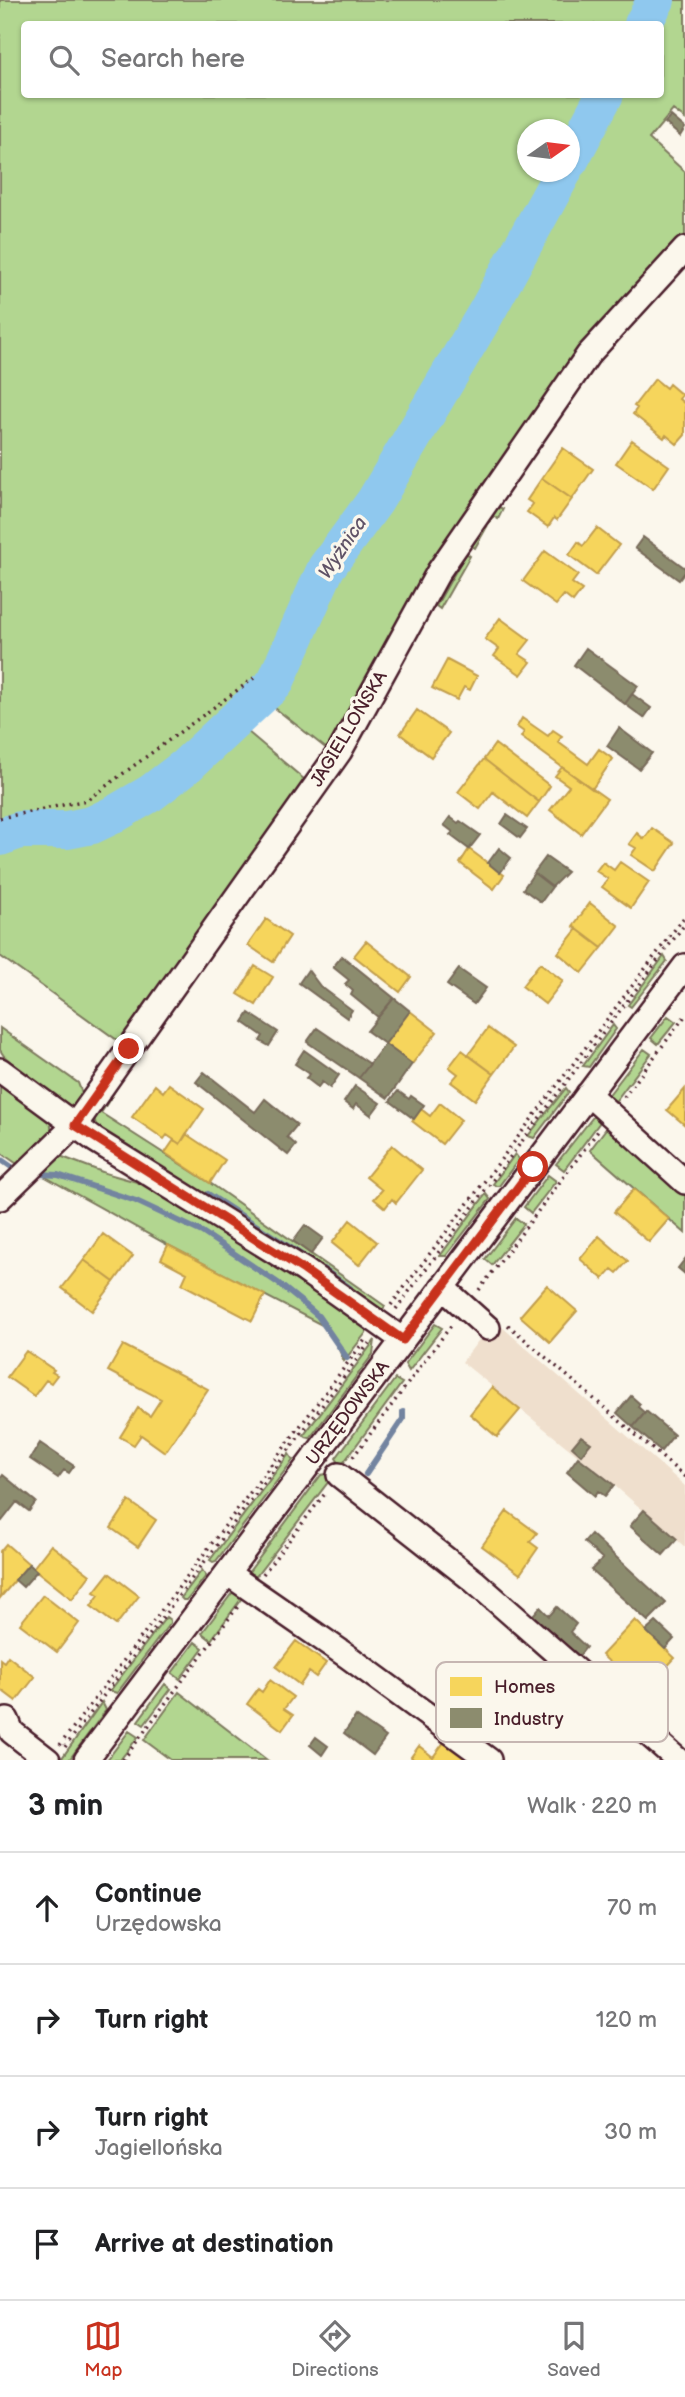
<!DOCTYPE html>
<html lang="en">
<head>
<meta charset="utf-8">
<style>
	:root { --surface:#fff; --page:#f2f2f2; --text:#202124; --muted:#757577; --line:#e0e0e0; --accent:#c8321e }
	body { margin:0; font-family:"Balsamiq Sans",sans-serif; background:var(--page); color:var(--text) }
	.compass { position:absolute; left:517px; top:119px; width:63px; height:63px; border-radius:50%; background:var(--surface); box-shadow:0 2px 5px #0004; rotate:76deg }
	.stop { position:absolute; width:21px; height:21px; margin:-16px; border:5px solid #c8321e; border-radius:50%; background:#fff }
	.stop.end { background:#c8321e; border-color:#fff; box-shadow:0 2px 7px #0008 }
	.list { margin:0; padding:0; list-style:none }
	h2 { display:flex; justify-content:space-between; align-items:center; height:91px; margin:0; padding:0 28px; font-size:30px }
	h2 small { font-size:23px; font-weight:400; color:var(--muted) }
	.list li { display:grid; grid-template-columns:46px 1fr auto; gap:21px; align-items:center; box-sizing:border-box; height:112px; padding:0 28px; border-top:2px solid var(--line) }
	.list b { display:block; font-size:26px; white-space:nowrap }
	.list p { margin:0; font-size:23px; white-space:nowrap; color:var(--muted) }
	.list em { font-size:23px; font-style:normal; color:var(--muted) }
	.icon { flex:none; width:38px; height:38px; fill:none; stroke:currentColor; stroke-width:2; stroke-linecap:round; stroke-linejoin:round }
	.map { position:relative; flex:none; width:685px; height:1760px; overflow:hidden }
	.search { position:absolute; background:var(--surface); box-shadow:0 2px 5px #0004; left:21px; right:21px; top:21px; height:77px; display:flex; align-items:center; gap:18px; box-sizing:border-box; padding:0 24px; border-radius:7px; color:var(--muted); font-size:26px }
	.sheet { height:539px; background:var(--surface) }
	nav { display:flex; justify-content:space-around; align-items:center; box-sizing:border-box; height:98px; border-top:2px solid var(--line); background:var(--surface); font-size:19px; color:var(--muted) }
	nav a { display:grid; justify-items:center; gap:4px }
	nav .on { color:var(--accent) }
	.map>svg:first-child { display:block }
</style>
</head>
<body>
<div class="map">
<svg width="685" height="1760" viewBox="0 0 685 1760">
	<rect width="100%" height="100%" fill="#fbf7ec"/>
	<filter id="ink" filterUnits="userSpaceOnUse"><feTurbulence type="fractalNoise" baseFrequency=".0143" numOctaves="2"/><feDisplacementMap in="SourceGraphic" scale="14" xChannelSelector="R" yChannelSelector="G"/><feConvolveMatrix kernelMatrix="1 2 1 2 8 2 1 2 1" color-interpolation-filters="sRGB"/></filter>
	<g filter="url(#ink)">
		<!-- built -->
		<path fill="#efdfcd" d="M494,1320L685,1486V1547L614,1485L462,1362Z"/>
		<!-- green -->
		<path fill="#b2d690" stroke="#7e7a5e" stroke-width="2" fill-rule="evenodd" d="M0,0H685V119L673,110L649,139L685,172V237L601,328L332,753L266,701L241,726L312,786L124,1045L0,956ZM24,24H660V94H24ZM528,130H570V172H528Z
			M495,505L503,509L498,519L493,516L475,548L471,546Z
			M466,553L470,556L440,609L436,606Z
			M664,956L667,961L631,1007L628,1005Z
			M668,1016L676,1022L658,1044L651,1038Z
			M613,1025L616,1029L589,1067L583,1066Z
			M0,1028L78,1083L83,1096L80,1104C58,1113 20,1070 4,1056L0,1050Z
			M644,1049L651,1054L611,1107L604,1101Z
			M125,1075L101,1113L210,1183L385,1306L380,1315L97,1131L94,1116L117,1077Z
			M0,1081L50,1120L52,1134L23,1168L0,1152Z
			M566,1088L569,1092L534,1138L528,1136Z
			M596,1113L603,1118L564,1170L556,1164Z
			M611,1122L685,1191V1233L590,1150Z
			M515,1154L519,1159L499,1186H496L493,1184Z
			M60,1156L105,1173L151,1186L307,1279L369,1329L344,1361L336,1343L322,1325L168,1245L40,1174L0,1211V1208L55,1158Z
			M548,1175L556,1181L531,1213L524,1207Z
			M486,1194L490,1199L446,1256H440Z
			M516,1218L524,1224L492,1265L485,1259Z
			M435,1324L442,1328L409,1371L405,1364Z
			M375,1340L373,1354L310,1438L306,1437L304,1435Z
			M395,1379L402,1383L341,1466L336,1458Z
			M289,1454L293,1460L216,1561L213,1562L210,1560Z
			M326,1474L332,1477L251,1583L247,1577L248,1573L321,1475Z
			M202,1570L206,1576L187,1600H183L181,1598Z
			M235,1589L244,1595L211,1640L202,1633Z
			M166,1617L170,1620V1623L117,1693L110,1691Z
			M195,1642L203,1648L180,1679L172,1673Z
			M165,1684L171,1689L144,1725L138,1721Z
			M179,1692L267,1760H171L144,1740Z
			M102,1702L106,1710L69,1760H64L62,1758Z
			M129,1731L138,1737L120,1760H107Z"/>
		<!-- homes -->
		<path fill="#f6d55c" stroke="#c29e4d" stroke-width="2" d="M655,379L666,388L669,384L682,395L679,399L685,404V435L677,444L666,435L664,438L633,414L637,408L634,406Z
			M632,440L669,466L653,489L616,463Z
			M563,448L593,469L572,499L542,478Z
			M542,478L572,499L557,520L554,518L548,527L527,512L533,504L527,500Z
			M597,528L619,545L596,575L569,555L578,542L583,546Z
			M545,551L578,575L572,583L582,590L573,602L564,595L556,605L523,581Z
			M500,618L530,640L519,654L531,662L521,675L494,656L499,649L485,639Z
			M447,660L477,676L470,690L464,687L457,700L432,688Z
			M417,710L449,733L431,757L400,734Z
			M522,718L548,736L553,730L562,736L558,742L588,764L599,749L613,759L592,789L521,737L524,732L517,727Z
			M495,744L550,786L539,802L484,759Z
			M484,759L539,802L527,818L493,792L480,809L458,792Z
			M562,767L607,799L581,834L550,810L569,786L555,776Z
			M652,828L674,843L655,871L631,855L636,848L629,844L637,833L644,839Z
			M469,849L504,875L494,889L460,863Z
			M603,862L614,870L620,862L649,882L631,908L602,887L608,879L596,871Z
			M590,903L619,926L602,948L573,926Z
			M266,919L290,936L273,962L248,945Z
			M577,929L602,948L582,973L558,953Z
			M366,941L411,977L400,992L354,956Z
			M540,963L563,981L545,1004L522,986Z
			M255,966L273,977L256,1005L238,994Z
			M410,1011L437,1032L412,1064L385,1044Z
			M488,1028L514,1047L494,1074L468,1055Z
			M462,1050L494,1074L475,1100L451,1082L458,1074L449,1067Z
			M169,1084L204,1109L180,1144L167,1135L164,1139L132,1117L155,1085L163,1092Z
			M685,1089V1125L667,1110Z
			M440,1103L461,1120L442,1144L412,1121L421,1109L430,1116Z
			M186,1134L225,1160L210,1183L165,1153L174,1140L180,1144Z
			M392,1145L422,1170L396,1203L392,1199L385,1208L374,1199L382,1190L366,1177Z
			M634,1189L669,1219L649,1242L614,1212Z
			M350,1220L377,1242L359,1265L332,1243Z
			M103,1234L133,1256L114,1282L84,1260Z
			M599,1236L628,1261L617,1273L612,1269L603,1279L580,1259Z
			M168,1245L265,1295L252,1321L182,1284L187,1273L161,1259Z
			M84,1260L114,1282L92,1311L62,1288Z
			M547,1285L577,1311L550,1342L520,1316Z
			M123,1345L208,1389L165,1452L141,1435L134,1445L120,1437L138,1408L150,1416L161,1399L108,1371Z
			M26,1351L54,1370L52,1372L57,1375L51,1383L46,1380L34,1396L7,1377Z
			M492,1387L520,1410L497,1437L470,1414Z
			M129,1501L156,1520L138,1547L111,1528Z
			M507,1511L537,1533L530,1542L538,1548L520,1574L482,1546Z
			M6,1544L29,1564L0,1598V1551Z
			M51,1545L90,1575L72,1599L33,1568Z
			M109,1573L139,1596L116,1625L91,1606L99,1595L94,1592Z
			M43,1595L79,1623L57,1652L20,1624Z
			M635,1620L675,1658L642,1693L602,1655Z
			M296,1641L326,1663L316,1677L309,1672L300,1685L276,1667Z
			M8,1656L35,1677L16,1701L0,1689V1659L4,1662Z
			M270,1680L293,1697L284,1709L293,1715L282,1730L247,1704L258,1689L262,1692Z
			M450,1734L474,1754L469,1760H414L411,1757L419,1746L433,1757Z"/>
		<!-- industry -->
		<path fill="#8c8c6e" stroke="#786b5a" stroke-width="2" d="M671,116L685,128L680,136L665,123Z
			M643,537L685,568V572L679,580L635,548Z
			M586,648L638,686L625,704L574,665Z
			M632,694L651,708L644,718L625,704Z
			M619,728L652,753L639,769L607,746Z
			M507,815L527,829L520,838L501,824Z
			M450,817L458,823L460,821L480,835L469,849L450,835L453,832L444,825Z
			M499,848L511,858L500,873L488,863Z
			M546,857L567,872L552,887L534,873Z
			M534,873L552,887L541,902L523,889Z
			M342,956L394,998L378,1017L351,995L353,991L345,984L349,980L333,967Z
			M459,969L486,988L474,1004L447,985Z
			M308,970L320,986L352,1010L347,1018L299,983Z
			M394,998L410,1011L385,1044L367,1031Z
			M249,1013L278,1032L269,1046L260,1041L263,1036L243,1022Z
			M317,1028L370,1064L359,1078L307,1042Z
			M385,1044L412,1064L388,1098L359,1078Z
			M304,1050L339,1075L330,1088L322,1082L318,1087L306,1078L310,1074L295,1064Z
			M204,1072L255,1112L265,1099L297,1125L287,1137L296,1145L288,1155L196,1082Z
			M355,1086L380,1103L371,1115L356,1104L353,1109L344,1102Z
			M398,1091L409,1099L411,1096L424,1105L414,1119L390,1101Z
			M305,1225L323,1238L311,1254L293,1241Z
			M685,1259V1274L678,1268Z
			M631,1396L640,1404L638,1407L645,1413L633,1427L617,1413Z
			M646,1411L674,1435L661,1451L633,1427Z
			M581,1436L591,1443L581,1455L572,1447Z
			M40,1443L74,1466L69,1473L64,1470L58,1478L30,1459Z
			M578,1457L614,1485L605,1496L598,1491L595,1496L567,1472Z
			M3,1475L36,1502L29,1511L17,1502L2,1521L0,1519V1479Z
			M644,1510L677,1539L663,1555L630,1526Z
			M591,1534L666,1603L648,1621L591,1570L603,1559L584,1542Z
			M29,1564L37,1571L23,1587L15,1580Z
			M540,1607L549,1616L557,1607L576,1624L570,1632L586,1647L574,1662L528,1621Z
			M656,1622L674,1639L665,1649L646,1631Z
			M356,1716L386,1737L373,1755L344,1733Z
			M316,1737L328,1746L322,1755L310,1745Z"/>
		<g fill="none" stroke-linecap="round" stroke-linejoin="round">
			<!-- stream -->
			<path stroke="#7384a0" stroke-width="6" d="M0,1159L19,1172
				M40,1174L58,1175L136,1201L202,1232L278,1283L304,1304L318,1316L347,1358
				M208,1194L311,1261
				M323,1269L350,1288
				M366,1474L403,1419V1412"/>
			<!-- river -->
			<path stroke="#8fc8ee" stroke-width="38" d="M643,24L656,0
				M570,160L605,94
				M0,837L20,830H67L92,825L115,814L151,793L186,766L275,683L326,568L375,501L486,313L563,172"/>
			<!-- minor casing -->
			<g stroke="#4a1f2b" stroke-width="28">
				<path id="minor" d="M0,1070L95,1140L304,1270L403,1340
					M588,1094L685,1182
					M0,1198L75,1125L340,751L439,571L588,355L685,249
					M442,1287L488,1328
					M339,1475L474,1581L678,1760
					M227,1573L347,1656L489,1760
					M7,1720L12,1732L48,1760
					M86,1760L685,966"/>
			</g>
			<!-- path -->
			<path stroke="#4a1f2b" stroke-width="3.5" stroke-dasharray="2 5" stroke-linecap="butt" d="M0,818L87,800L254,678
				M624,1097L685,1016
				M479,1290L598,1131
				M391,1305L685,916
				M396,1309L685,924
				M508,1325L685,1477
				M353,1457L453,1323
				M263,1574L327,1491
				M60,1745L365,1340
				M65,1747L370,1342
				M123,1760L239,1605"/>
			<!-- minor -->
			<use href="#minor" stroke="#fbf7ec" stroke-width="23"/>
		</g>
	</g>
	<g fill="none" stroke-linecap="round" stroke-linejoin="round" filter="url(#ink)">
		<!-- route -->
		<path stroke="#c8321e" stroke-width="9" d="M129,1049L75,1125L304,1270L403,1340L533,1167"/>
	</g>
	<g text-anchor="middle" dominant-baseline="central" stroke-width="7" stroke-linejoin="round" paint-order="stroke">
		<!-- street labels -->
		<g font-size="18" fill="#4a1f2b" stroke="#fbf7ec">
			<text transform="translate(349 729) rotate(-59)">JAGIELLOŃSKA</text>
			<text transform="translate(348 1413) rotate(-53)">URZĘDOWSKA</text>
		</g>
		<!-- water labels -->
		<g font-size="19" font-style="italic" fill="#5f5266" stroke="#fbf7ec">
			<text transform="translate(343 548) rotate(-56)">Wyżnica</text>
		</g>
	</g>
	<!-- legend -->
	<rect x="436" y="1662" width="232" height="80" rx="10" fill="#fbf7ec" stroke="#c6b6b2" stroke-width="2"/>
	<rect x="450" y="1677" width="32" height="19" fill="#f6d55c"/>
	<rect x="450" y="1708" width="32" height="20" fill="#8c8c6e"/>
	<g font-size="19" fill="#4a1f2b">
		<text x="494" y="1693">Homes</text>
		<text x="494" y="1725">Industry</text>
	</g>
</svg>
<svg class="compass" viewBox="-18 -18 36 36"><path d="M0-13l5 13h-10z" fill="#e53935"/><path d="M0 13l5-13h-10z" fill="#757577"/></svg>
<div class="stop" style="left:533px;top:1167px"></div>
<div class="stop end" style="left:129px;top:1049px"></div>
<div class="search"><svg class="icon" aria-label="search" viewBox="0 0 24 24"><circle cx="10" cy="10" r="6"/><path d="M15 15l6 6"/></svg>Search here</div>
</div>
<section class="sheet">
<h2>3 min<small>Walk · 220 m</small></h2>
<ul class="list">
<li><svg class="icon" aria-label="ahead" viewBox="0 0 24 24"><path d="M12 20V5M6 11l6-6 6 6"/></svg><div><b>Continue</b><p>Urzędowska</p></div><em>70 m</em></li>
<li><svg class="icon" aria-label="right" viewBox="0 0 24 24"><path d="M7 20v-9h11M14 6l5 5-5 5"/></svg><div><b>Turn right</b></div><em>120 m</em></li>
<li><svg class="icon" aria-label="right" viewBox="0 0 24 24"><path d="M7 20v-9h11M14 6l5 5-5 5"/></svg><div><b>Turn right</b><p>Jagiellońska</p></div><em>30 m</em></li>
<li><svg class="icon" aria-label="arrive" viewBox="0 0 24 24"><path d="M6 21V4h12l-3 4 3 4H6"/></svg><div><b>Arrive at destination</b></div></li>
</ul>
</section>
<nav>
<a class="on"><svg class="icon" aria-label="map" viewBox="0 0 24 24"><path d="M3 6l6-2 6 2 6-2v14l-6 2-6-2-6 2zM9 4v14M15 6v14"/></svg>Map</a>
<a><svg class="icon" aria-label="directions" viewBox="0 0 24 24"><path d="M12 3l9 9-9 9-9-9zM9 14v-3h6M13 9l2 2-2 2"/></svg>Directions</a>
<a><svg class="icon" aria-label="saved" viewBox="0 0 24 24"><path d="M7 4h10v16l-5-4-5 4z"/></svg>Saved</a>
</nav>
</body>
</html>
